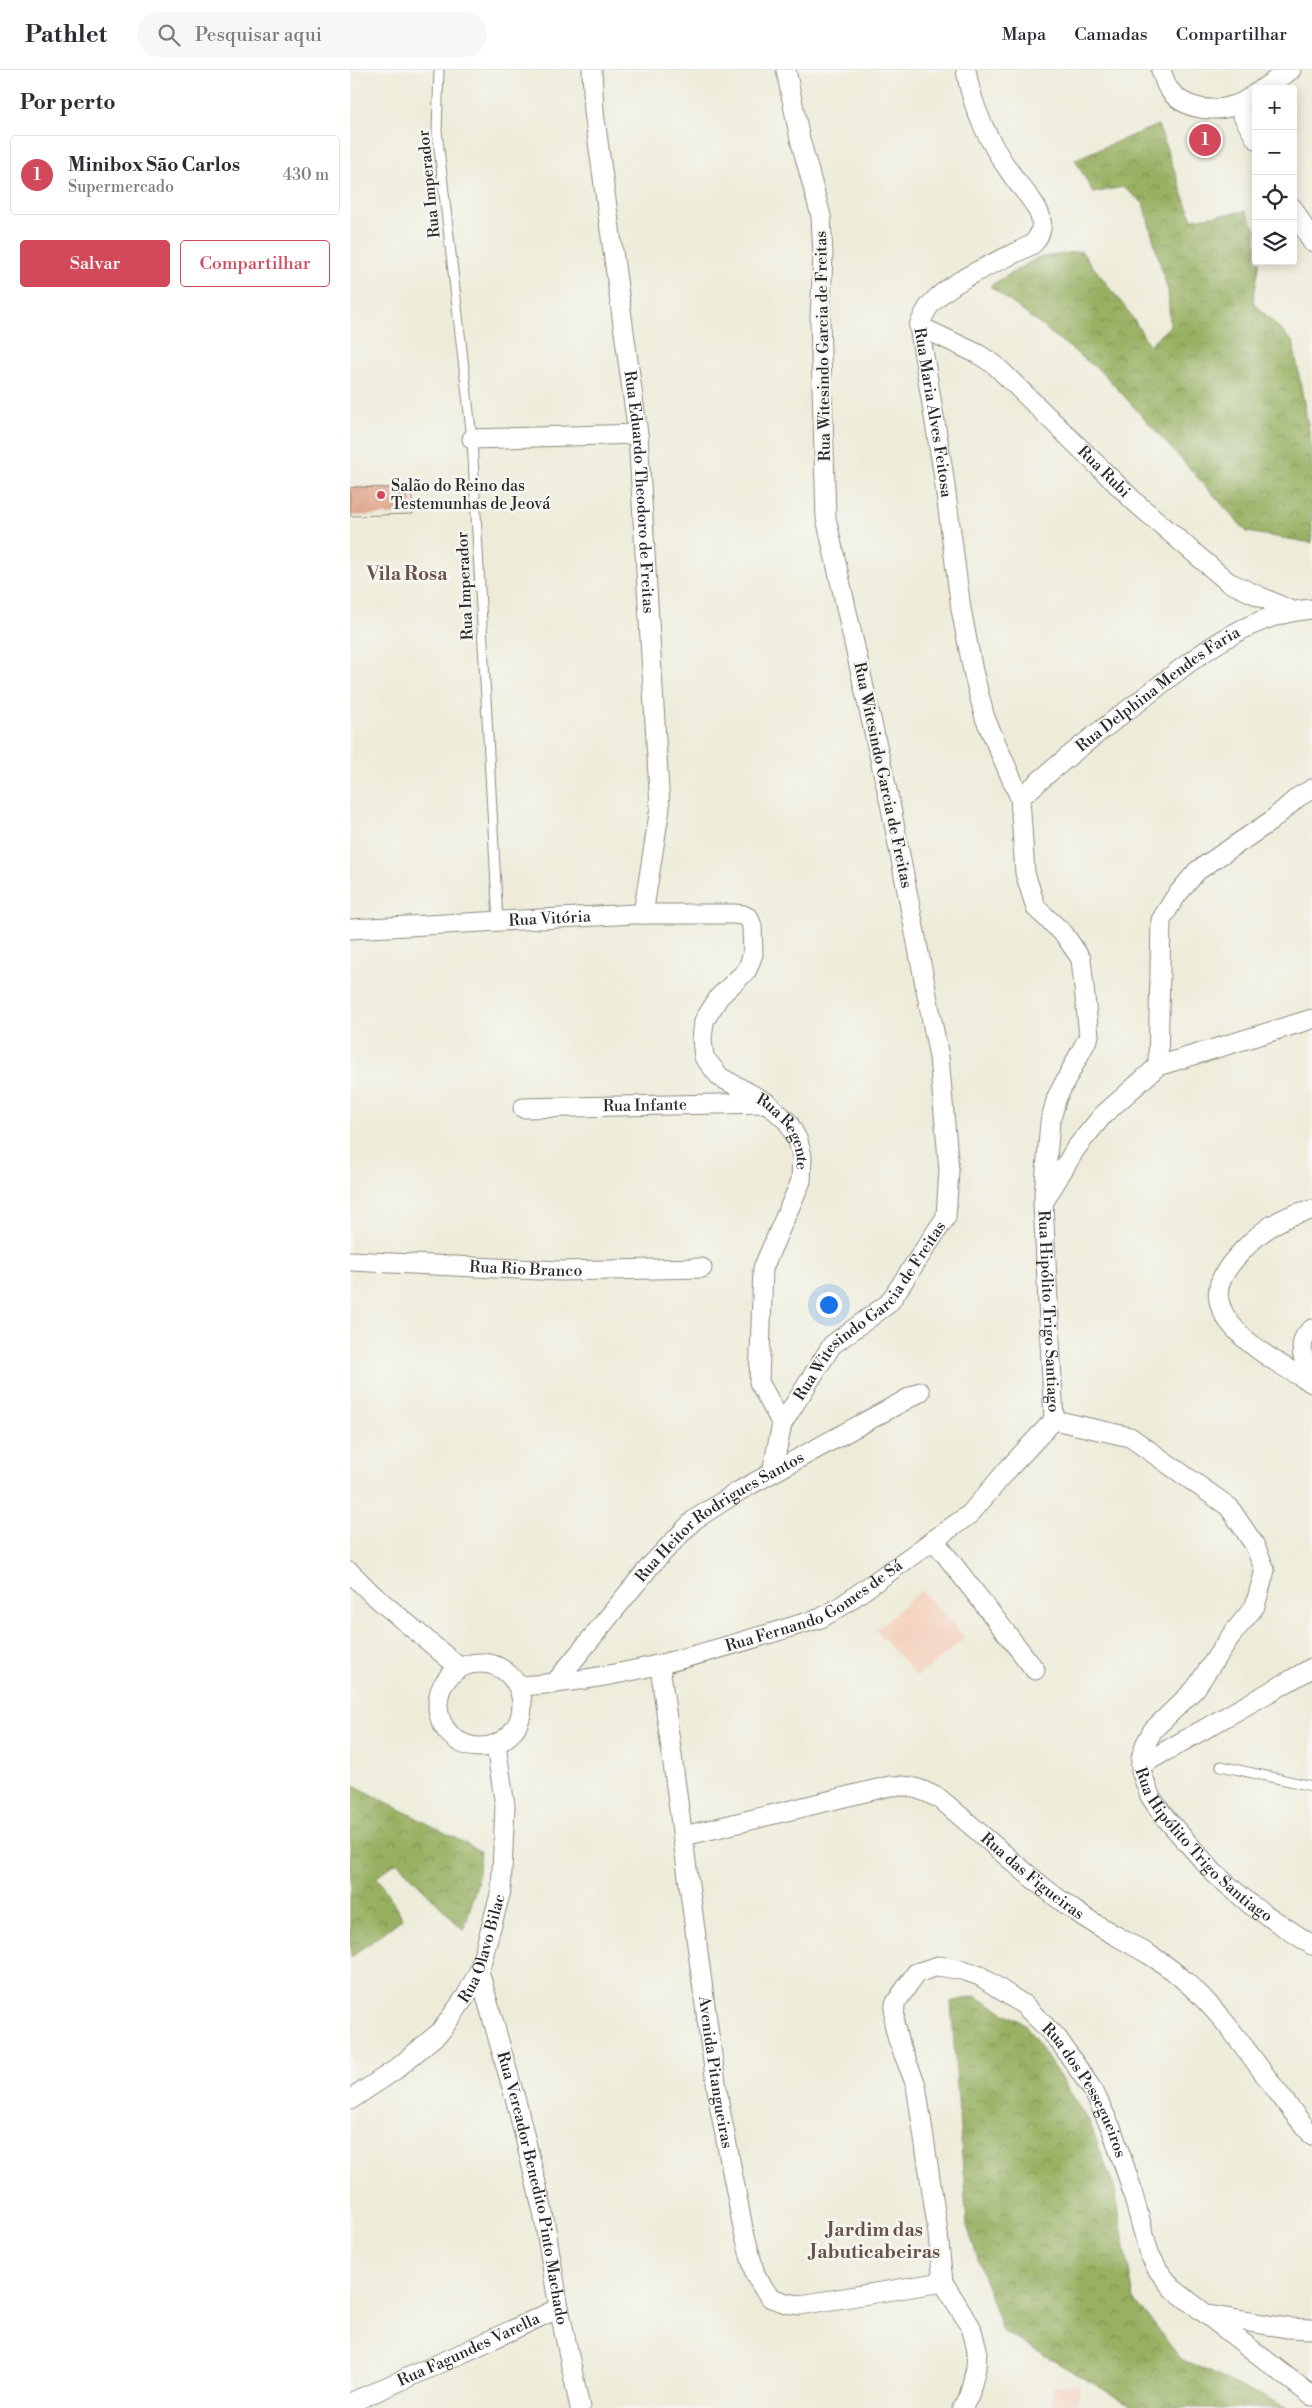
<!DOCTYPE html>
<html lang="pt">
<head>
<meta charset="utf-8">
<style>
	:root { --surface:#fff; --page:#f7f7f7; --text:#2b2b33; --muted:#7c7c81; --line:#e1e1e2; --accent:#d1495b }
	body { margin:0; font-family:"Libre Bodoni",serif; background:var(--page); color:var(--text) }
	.controls { position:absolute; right:15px; top:15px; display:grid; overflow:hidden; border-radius:5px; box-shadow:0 2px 12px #0003 }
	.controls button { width:45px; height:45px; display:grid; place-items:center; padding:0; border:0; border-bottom:1px solid var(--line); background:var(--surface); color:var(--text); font:25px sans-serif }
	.you { position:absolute; left:478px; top:1234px; width:18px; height:18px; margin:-12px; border:4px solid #fff; border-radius:50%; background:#1a73e8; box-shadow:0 0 0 8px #1a73e833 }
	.badge { display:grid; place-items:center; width:32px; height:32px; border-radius:50%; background:var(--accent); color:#fff; font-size:16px; font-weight:700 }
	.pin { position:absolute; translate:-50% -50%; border:2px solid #fff; box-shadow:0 1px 5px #0006 }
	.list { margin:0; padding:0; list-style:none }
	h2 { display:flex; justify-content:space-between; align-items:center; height:65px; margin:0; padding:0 20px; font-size:21px }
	h2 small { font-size:16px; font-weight:400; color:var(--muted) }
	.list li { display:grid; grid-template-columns:32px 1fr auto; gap:15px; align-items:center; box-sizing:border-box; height:80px; margin:0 10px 10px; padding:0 10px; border:1px solid var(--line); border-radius:5px }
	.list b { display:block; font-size:19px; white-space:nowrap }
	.list p { margin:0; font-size:16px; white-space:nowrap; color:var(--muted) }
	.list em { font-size:16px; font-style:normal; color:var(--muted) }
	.actions { display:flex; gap:10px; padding:15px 20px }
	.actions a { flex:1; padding:11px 0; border:1px solid var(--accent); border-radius:5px; text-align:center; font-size:18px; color:var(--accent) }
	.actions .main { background:var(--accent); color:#fff }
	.icon { flex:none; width:28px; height:28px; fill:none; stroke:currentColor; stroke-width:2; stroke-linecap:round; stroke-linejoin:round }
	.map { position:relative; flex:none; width:962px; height:2338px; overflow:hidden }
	header { display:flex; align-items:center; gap:30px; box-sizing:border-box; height:70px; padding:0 25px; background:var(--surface); border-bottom:1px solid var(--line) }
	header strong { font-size:24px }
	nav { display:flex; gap:28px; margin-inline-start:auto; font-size:18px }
	.search { width:350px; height:45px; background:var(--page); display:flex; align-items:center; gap:12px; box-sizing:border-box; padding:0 18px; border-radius:28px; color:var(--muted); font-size:19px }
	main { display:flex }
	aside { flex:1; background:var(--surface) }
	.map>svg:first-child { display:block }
</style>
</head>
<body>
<header>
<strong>Pathlet</strong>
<div class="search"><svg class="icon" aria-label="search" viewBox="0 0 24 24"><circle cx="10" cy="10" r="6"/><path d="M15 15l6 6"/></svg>Pesquisar aqui</div>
<nav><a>Mapa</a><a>Camadas</a><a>Compartilhar</a></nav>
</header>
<main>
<aside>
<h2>Por perto<small></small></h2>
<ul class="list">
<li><span class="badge">1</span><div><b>Minibox São Carlos</b><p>Supermercado</p></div><em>430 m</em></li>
</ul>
<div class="actions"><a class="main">Salvar</a><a>Compartilhar</a></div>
</aside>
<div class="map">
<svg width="962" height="2338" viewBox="0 0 962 2338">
	<defs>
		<pattern id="forest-crowns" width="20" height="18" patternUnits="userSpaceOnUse" patternTransform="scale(1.25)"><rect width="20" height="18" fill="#98b062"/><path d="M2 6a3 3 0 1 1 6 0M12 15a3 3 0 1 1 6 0" fill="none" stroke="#7c8f51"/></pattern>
	</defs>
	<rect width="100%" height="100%" fill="#f6f6f2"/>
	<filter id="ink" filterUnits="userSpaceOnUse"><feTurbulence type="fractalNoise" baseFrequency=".02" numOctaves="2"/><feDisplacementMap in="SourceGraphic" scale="10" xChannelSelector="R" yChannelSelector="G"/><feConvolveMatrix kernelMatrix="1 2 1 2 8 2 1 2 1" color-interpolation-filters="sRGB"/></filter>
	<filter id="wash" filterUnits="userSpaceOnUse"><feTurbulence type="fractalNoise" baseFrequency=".0096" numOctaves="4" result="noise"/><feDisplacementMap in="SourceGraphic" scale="20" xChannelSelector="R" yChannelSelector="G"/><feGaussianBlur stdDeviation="1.12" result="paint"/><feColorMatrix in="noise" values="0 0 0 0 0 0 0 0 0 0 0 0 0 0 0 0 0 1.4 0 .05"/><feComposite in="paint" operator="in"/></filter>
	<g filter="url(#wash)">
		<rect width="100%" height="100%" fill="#eeecd9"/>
		<!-- built -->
		<path fill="#f4d3c0" d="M571,1520L615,1568L567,1607L526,1560Z
			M703,2315H730L727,2338H702Z"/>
		<!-- forest -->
		<path fill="url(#forest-crowns)" stroke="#626e46" d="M808,55L842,149L896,141L906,159V191H910L903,232L943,272L962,378V473L897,462L754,304L640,216L687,188L731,181L781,245L799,275L820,256L818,221L793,133L773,117L743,123L725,89Z
			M0,1713L130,1781L127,1813L114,1861L47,1792L27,1807L53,1848L0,1888Z
			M625,1926L675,1954L739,2051L765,2120L784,2229L831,2289L938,2338H786L652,2261L617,2156L601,1932Z"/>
		<g id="blocks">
			<!-- building -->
			<path fill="#dd9e81" d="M7,417L61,419L63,444L0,446V418Z"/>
		</g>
	</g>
	<g filter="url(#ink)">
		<use href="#blocks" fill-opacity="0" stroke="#8c8c82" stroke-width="1"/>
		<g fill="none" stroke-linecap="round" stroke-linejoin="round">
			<!-- lane casing -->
			<g stroke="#8c8c82" stroke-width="11">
				<path id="lane" d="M89,0L87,61L122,369L148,852
					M871,1696L962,1716"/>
			</g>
			<!-- street casing -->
			<g stroke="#8c8c82" stroke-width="21">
				<g id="street">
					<path id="s1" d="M242,0L244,42L288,364L310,738L293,844"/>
					<path id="s2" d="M616,0C622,39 639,73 662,105C670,118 689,134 691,150C693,160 689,167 683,174C651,191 603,208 580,235C575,241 572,249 569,256L593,401L611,539L623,601L635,648L670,728L675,803L686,838L714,864L731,889L739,966L707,1027L700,1052L694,1125"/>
					<path d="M811,0C813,6 815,13 818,18C833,40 863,43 886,35C893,33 900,27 906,23"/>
					<path d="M912,19L941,0"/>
					<path d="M887,35L906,69"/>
					<path d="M943,138L962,172"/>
					<path id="s3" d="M569,256L628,284L645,295L786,433L878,512L942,541"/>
					<path d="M122,369L288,364"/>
					<path id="s4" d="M670,728C709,693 749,661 791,630C842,590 895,544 962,539"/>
					<path id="s5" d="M0,859L285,844H384L393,845L399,848L402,856L403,884L397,900L369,927L354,951L352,970L354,987L370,1007L417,1033L438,1052L448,1071L452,1086L451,1111L413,1198L409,1312L432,1354L422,1402"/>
					<path id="s6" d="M962,949L808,996L753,1045L726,1078L693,1133L704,1350L780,1367L879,1437L904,1474L915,1500L905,1536L880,1567L845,1619L803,1660L795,1675L791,1688V1701L800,1726L813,1745L864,1803L901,1835L962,1875"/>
					<path d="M808,996L811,850L826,826L847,801L921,751L948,727L962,719"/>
					<path id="s7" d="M173,1038L417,1033"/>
					<path d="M962,1140C935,1144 912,1160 894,1179C884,1190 875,1199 870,1213C856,1256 932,1296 962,1313"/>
					<path id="s8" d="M0,1191L210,1201L352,1198"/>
					<path d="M961,1312C955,1294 944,1272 962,1259"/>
					<path id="s9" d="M432,1354L482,1275L539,1233L562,1198L596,1147L599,1100L589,987L541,738L476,448L470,250L473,186L471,146L450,69L436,0"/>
					<path d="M584,1470L685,1600"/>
					<path d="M0,1502L22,1524L110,1598"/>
					<circle cx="130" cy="1635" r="42"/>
					<path id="s10" d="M310,1596L359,1965L370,2039L393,2158L405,2204L413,2218L421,2228L436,2233L450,2235L593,2212"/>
					<path id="s11" d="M204,1614L301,1495L344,1450L389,1421L570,1322"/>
					<path id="s12" d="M168,1616C274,1611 371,1578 471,1548L490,1537L620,1444L659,1398L704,1350"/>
					<path d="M791,1695L962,1598"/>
					<path id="s13" d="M334,1766L540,1716C562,1715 571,1719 590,1729C636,1767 679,1809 728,1843C760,1865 798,1880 828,1905C882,1949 916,2013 962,2065"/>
					<path id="s14" d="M129,1901L167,2035L193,2142L209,2238L230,2338"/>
					<path id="s15" d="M0,2030L45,2000L91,1961L116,1926L129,1901L151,1821L155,1736L146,1675"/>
					<path d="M858,2245L937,2258L962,2259"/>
					<path id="s16" d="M0,2333L102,2288L209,2238"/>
					<path id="s17" d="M612,2338L619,2326L626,2298L627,2279L621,2257L593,2212L587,2155L566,2015L548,1970L544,1953L545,1934L566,1903L588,1896L613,1900L630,1906L674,1935L708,1969L744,2022L762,2060L779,2110L799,2183L808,2200L822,2218L962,2326"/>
				</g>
			</g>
			<!-- lane -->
			<use href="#lane" stroke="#fff" stroke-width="9"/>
			<!-- street -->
			<use href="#street" stroke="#fff" stroke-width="19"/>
		</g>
	</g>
	<!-- markers -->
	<circle fill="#d1495b" stroke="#f6f6f2" stroke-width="2" cx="31" cy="425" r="5"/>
	<g text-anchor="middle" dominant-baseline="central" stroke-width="5" stroke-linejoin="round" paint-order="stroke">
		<!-- street labels -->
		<g font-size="16" fill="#2b2b2b" stroke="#f6f6f2">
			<text transform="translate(79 114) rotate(-96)">Rua Imperador</text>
			<text transform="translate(473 276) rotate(-91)">Rua Witesindo Garcia de Freitas</text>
			<text stroke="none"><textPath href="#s2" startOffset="428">Rua Maria Alves Feitosa</textPath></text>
			<text stroke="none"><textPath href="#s3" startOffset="238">Rua Rubi</textPath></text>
			<text stroke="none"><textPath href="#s1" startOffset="425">Rua Eduardo Theodoro de Freitas</textPath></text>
			<text transform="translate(115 516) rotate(-93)">Rua Imperador</text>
			<text stroke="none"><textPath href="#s4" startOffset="176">Rua Delphina Mendes Faria</textPath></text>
			<text transform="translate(533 705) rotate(78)">Rua Witesindo Garcia de Freitas</text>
			<text stroke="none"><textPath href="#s5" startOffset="200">Rua Vitória</textPath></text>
			<text stroke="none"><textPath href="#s7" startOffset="122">Rua Infante</textPath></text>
			<text stroke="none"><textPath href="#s5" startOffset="671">Rua Regente</textPath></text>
			<text stroke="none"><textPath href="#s8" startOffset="176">Rua Rio Branco</textPath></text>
			<text stroke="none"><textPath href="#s9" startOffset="145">Rua Witesindo Garcia de Freitas</textPath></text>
			<text stroke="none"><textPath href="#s6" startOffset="450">Rua Hipólito Trigo Santiago</textPath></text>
			<text stroke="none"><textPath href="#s11" startOffset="238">Rua Heitor Rodrigues Santos</textPath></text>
			<text stroke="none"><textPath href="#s12" startOffset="310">Rua Fernando Gomes de Sá</textPath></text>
			<text stroke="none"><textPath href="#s6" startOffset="1171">Rua Hipólito Trigo Santiago</textPath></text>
			<text stroke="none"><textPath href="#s13" startOffset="385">Rua das Figueiras</textPath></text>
			<text stroke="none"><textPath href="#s15" startOffset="208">Rua Olavo Bilac</textPath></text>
			<text stroke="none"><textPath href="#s10" startOffset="410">Avenida Pitangueiras</textPath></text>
			<text stroke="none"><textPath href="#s17" startOffset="684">Rua dos Pessegueiros</textPath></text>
			<text stroke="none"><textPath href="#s14" startOffset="224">Rua Vereador Benedito Pinto Machado</textPath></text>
			<text stroke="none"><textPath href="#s16" startOffset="130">Rua Fagundes Varella</textPath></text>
		</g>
		<!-- poi labels -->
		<g font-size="16" fill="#2b2b2b" stroke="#f6f6f2" text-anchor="start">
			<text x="41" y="416">Salão do Reino das<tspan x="41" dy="18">Testemunhas de Jeová</tspan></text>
		</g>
		<!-- quarter labels -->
		<g font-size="19" font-weight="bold" fill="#695349" stroke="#f6f6f2">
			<text x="57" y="504">Vila Rosa</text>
			<text x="525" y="2160">Jardim das<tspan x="525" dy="22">Jabuticabeiras</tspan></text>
		</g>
	</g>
</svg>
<div class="controls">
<button>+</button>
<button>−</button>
<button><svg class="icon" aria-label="locate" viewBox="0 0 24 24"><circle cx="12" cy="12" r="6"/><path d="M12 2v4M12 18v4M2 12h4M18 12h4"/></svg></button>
<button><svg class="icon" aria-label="layers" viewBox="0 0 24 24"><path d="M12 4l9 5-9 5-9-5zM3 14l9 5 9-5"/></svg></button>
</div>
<div class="you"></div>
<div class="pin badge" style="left:855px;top:70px">1</div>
</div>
</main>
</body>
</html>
